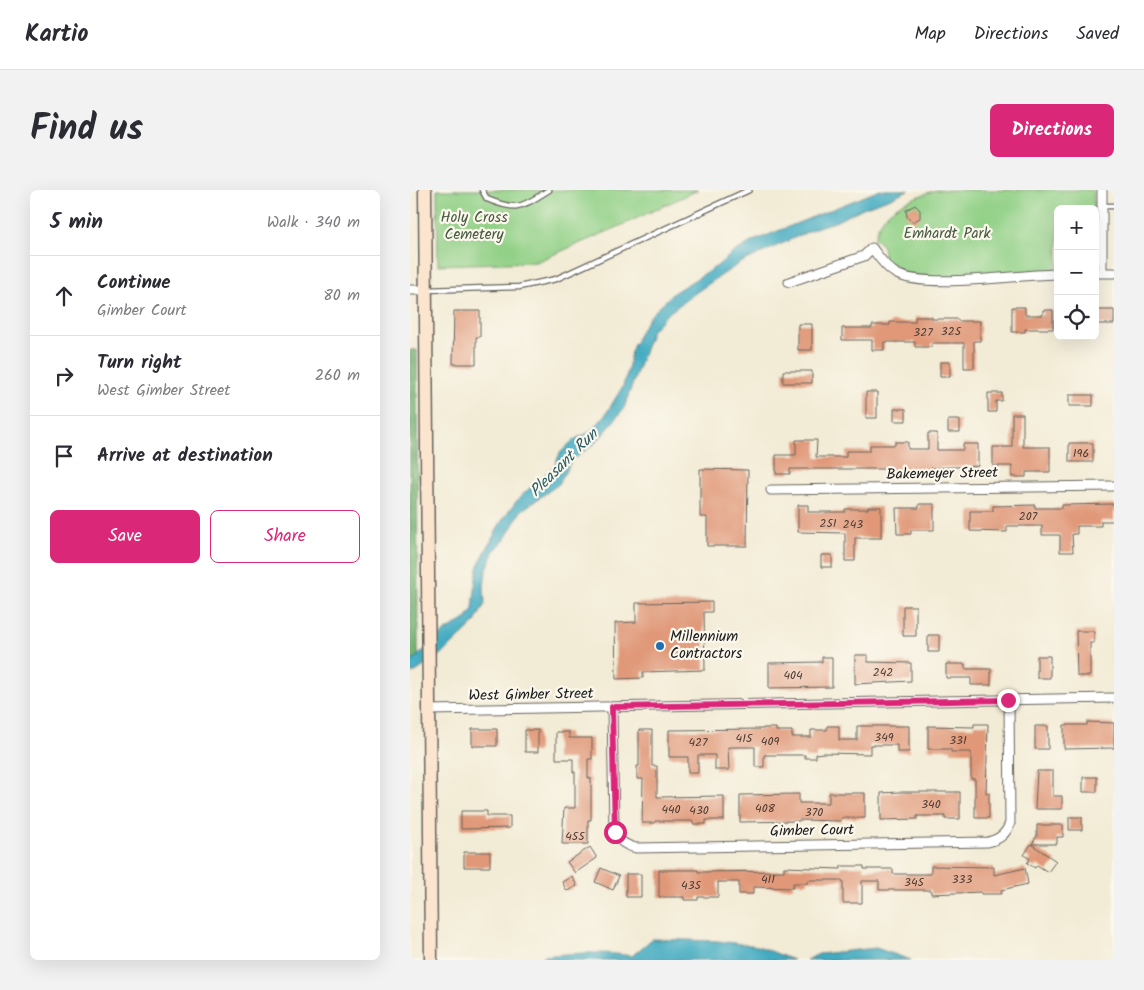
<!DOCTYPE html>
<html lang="en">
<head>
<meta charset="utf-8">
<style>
	:root { --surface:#fff; --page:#f2f2f3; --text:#2b2b33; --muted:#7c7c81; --line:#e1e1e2; --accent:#db2777 }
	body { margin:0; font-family:Kalam,sans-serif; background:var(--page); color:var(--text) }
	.controls { position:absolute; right:15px; top:15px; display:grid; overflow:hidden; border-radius:8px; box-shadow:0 5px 20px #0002 }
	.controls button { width:45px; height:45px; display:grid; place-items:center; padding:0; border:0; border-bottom:1px solid var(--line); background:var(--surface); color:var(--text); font:25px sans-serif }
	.stop { position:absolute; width:15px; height:15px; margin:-11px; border:4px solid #db2777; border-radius:50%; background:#fff }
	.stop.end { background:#db2777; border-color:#fff; box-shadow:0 1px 5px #0008 }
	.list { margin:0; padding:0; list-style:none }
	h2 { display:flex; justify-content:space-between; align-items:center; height:65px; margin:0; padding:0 20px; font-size:21px }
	h2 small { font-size:16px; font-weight:400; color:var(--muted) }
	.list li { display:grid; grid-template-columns:32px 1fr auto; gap:15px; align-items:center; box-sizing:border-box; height:80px; padding:0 20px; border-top:1px solid var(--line) }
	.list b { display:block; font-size:19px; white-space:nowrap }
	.list p { margin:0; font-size:16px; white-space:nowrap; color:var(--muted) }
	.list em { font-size:16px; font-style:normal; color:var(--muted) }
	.actions { display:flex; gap:10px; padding:15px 20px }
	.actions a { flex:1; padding:11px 0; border:1px solid var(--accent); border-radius:8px; text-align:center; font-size:18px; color:var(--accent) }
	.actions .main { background:var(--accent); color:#fff }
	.icon { flex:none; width:28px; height:28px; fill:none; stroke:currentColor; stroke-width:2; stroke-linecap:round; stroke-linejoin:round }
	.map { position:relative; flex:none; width:704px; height:770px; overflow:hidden; border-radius:8px }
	header { display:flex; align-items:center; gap:30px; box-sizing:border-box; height:70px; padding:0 25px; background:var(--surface); border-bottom:1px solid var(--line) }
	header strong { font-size:24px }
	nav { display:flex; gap:28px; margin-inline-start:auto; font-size:18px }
	.intro { display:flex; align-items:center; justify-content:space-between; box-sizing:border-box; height:120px; padding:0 30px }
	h1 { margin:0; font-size:35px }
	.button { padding:12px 22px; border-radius:8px; background:var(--accent); color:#fff; font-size:18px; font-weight:700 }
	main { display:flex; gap:30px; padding:0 30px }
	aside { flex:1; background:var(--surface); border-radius:8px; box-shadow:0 5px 20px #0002 }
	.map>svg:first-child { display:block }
</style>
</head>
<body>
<header>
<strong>Kartio</strong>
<nav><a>Map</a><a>Directions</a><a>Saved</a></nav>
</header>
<div class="intro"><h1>Find us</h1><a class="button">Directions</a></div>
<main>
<aside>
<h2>5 min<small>Walk · 340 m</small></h2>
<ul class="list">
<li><svg class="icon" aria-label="ahead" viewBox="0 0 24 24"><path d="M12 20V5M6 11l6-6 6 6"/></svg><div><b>Continue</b><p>Gimber Court</p></div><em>80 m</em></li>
<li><svg class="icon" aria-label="right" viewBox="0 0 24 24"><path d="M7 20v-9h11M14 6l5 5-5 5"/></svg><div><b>Turn right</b><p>West Gimber Street</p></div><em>260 m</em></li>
<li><svg class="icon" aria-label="arrive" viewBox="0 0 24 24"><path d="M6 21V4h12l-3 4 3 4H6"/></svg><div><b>Arrive at destination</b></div></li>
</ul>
<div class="actions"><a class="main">Save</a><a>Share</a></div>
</aside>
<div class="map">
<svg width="704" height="770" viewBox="0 0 704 770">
	<rect width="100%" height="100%" fill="#fbf7ec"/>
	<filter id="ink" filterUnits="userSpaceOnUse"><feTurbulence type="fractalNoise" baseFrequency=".02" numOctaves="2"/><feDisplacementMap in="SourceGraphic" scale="10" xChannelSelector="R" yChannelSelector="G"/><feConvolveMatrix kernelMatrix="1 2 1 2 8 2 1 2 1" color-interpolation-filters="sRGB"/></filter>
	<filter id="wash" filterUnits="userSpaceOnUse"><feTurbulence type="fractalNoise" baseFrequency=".0096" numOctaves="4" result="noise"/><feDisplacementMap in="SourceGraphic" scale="20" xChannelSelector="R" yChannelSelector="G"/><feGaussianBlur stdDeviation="1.12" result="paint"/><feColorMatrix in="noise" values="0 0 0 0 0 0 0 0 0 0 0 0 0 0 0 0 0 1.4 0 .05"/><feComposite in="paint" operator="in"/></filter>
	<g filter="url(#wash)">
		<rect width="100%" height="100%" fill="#f2ebd5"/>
		<!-- green -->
		<path fill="#91d086" stroke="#567651" d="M27,0H288L208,37L126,72L28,75Z
			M526,0H683L684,19H648V82L514,89L490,85L473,67C475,58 473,54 464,49C471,17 498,10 526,0Z"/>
		<!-- forest -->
		<path fill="#74b273" stroke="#486748" d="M0,160H7L8,467L0,473Z"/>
		<!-- water -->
		<path fill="#42abc1" stroke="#2f646e" d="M470,0H498L481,8L453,18L425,32L408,37L330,73L288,101L256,125L242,140L214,218L197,240L184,254L162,270L149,294L111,321L93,352L83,362L76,382L74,397L75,414L64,434L32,464L4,483L0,484V473L33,443L57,428L63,419L66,387L70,372L91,332L109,308L145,275L150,263L163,250L178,243L194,227L213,196L218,180L221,161L231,140L240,126L263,103L307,76L324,62L343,51Z
			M242,749L308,751L348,756L383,770H131L133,766C163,763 192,761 222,766Z
			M466,758L501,770H396L409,764Z"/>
		<g id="blocks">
			<!-- building -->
			<path fill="#e09878" d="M505,15L510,20V28L502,32L497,27L496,20Z
				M602,117H615V125H633V120H643V139H615V142H602Z
				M685,120H704V134H685Z
				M44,121H70V147H66V174H43Z
				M505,127H522V129H548V131H570V151H564V178H554V153H522V157H505V152H474V160H462V150H432V138H462V135H480V132H505Z
				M388,134H402V160H388Z
				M530,172H540V187H530Z
				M373,181H402V193H373Z
				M456,202H467V228H456Z
				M578,203H592V211H586V222H578Z
				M659,205H683V216H659Z
				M484,219H496V231H484Z
				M602,224H613V257H640V282H616V287H602V276H583V257H602Z
				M538,230H550V242H538Z
				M518,243H527V260H553V254H568V276L521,278V281H485V279H380V284H366V265H386V250H407L406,267H436V261H460V255H485V252H498V259H518Z
				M659,253H683V272H659Z
				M290,279L338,280L337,356H297V327H290Z
				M509,314H524V340H501V344H487L486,318H509Z
				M704,314V331H691V336H667V344H662L663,362H650V345H632V336H597V342L560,341V321H583V316L625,315V318H652V315Z
				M388,315H398V322H435V319H458V317H471V348H445V371H435V343L388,342Z
				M411,365H422V377H411Z
				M302,412V422H294L295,480L233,482V488L206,489L205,433L226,432V413Z
				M493,416H506V446H493Z
				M666,441H684V453H680V486H667Z
				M518,445H529V462H518Z
				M445,465H458V472L501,473V491L445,494Z
				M627,466H640V488H627Z
				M412,467H422V497L359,498V473L412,472Z
				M536,474H555V479H581V495H561V488H536Z
				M677,532L704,533V558L654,559V535H677Z
				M564,534H578L576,603H579V628H565V589H561V562H541V559H518V536L564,537Z
				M417,536H429V550H447V536H499V562H487V555H460V564L413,563L406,564V568H395V565H354V577H345V557H318L319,580H305V565H288V583H278V567H259V540L353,539V538H366V541H382V547H401V540H417Z
				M625,536H638V559H625Z
				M62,539H87V556H62Z
				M115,540H128V562H115Z
				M229,540H242V576H247V607L314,606V630H296V634H283V631H245V633H232L233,589H227V576H229Z
				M146,542H159V548H182V569H178V588H181V630H178V654H152L154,618H165V582H163V569H146Z
				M627,581H643V606H652V619H625Z
				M673,587H687V602H673Z
				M489,602H550V629H535V626H507V629L471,630V603Z
				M419,603H455V628H431V631L389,630V631L330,632V605L389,604V613H419Z
				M51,621H77V626H100V638L51,639Z
				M659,627H672V640H659Z
				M627,635H653V647H647V654H622L627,646Z
				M621,654L646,671L638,682L627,675L625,678L617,673L620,669L614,665Z
				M180,657L187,668L165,683L157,672Z
				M54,662H80V677H54Z
				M431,676H454V679H483V684H521V676L584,677V685L615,678L618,694L591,700L592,704H571V702L521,704V700H469V691H452V713H433V691L431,690H398V693H383V698L343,697V704H329V692H308V707H288V710H274V707H249V680H288V682L374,681V677L431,679Z
				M191,678L209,686L203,700L185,692Z
				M216,684H231V707H216Z
				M162,686L167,696L157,701L152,692Z"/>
		</g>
	</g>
	<g filter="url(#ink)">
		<use href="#blocks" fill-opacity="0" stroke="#67645d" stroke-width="1"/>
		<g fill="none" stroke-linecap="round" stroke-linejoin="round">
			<!-- service casing -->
			<g stroke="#67645d" stroke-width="7">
				<path id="service" d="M72,0L77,9C108,22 111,17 139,0
					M693,16H704
					M16,100L109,97L146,89L339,0"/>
			</g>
			<!-- minor casing -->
			<g stroke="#67645d" stroke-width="11">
				<path id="minor" d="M685,83H704
					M692,83V0
					M379,92L454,66L462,58C469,67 475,77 485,83C513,100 611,84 648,84
					M0,100H16
					M361,300L704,296
					M202,517L204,638C207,650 214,655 226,658L578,652C590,649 596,644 600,633L599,510
					M18,520L704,508"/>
			</g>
			<!-- secondary casing -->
			<g stroke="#67645d" stroke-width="15">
				<path id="secondary" d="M15,0L21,770"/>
			</g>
			<!-- service -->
			<use href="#service" stroke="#fff" stroke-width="4.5"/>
			<!-- minor -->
			<use href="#minor" stroke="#fff" stroke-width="9"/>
			<!-- secondary -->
			<use href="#secondary" stroke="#fce5cf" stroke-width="12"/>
		</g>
	</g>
	<g fill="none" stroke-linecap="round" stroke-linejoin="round" filter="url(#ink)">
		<!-- route -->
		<path stroke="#db2777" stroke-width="6" d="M205,642L202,517L598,510"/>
	</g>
	<!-- markers -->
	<circle fill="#1f6fb2" stroke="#fbf7ec" stroke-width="2" cx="250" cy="456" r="5"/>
	<g text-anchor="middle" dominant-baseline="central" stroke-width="4.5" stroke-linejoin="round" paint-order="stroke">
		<!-- number labels -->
		<g font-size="12" fill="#4d3b33">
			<text x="541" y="141">325</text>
			<text x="513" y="142">327</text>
			<text x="671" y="263">196</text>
			<text x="618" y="326">207</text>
			<text x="418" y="333">251</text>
			<text x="443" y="334">243</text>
			<text x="473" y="482">242</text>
			<text x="383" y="485">404</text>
			<text x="474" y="547">349</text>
			<text x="334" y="548">415</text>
			<text x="548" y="550">331</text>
			<text x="360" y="551">409</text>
			<text x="288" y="552">427</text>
			<text x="521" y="614">340</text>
			<text x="355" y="618">408</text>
			<text x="261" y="619">440</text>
			<text x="289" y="620">430</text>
			<text x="404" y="622">370</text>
			<text x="165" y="646">455</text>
			<text x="358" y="689">411</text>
			<text x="552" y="689">333</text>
			<text x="504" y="692">345</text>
			<text x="281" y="695">435</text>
		</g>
		<!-- park labels -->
		<g font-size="15" fill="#455b41" stroke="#fbf7ec">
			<text x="64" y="28">Holy Cross<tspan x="64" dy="17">Cemetery</tspan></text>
			<text x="537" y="44">Emhardt Park</text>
		</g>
		<!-- street labels -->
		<g font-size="15" fill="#1c1c1c" stroke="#fbf7ec">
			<text transform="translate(532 284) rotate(-1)">Bakemeyer Street</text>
			<text transform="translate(121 505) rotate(-1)">West Gimber Street</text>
			<text transform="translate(402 641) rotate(-1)">Gimber Court</text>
		</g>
		<!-- poi labels -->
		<g font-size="15" fill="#1c1c1c" stroke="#fbf7ec" text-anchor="start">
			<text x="260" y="447">Millennium<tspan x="260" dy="17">Contractors</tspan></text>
		</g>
		<!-- water labels -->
		<g font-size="16" font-style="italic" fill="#2d5c66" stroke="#fbf7ec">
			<text transform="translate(154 273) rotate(-45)">Pleasant Run</text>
		</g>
	</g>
</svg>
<div class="controls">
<button>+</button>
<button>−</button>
<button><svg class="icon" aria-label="locate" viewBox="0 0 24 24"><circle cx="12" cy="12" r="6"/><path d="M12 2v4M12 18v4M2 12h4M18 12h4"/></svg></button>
</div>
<div class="stop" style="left:205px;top:642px"></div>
<div class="stop end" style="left:598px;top:510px"></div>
</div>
</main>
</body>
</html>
